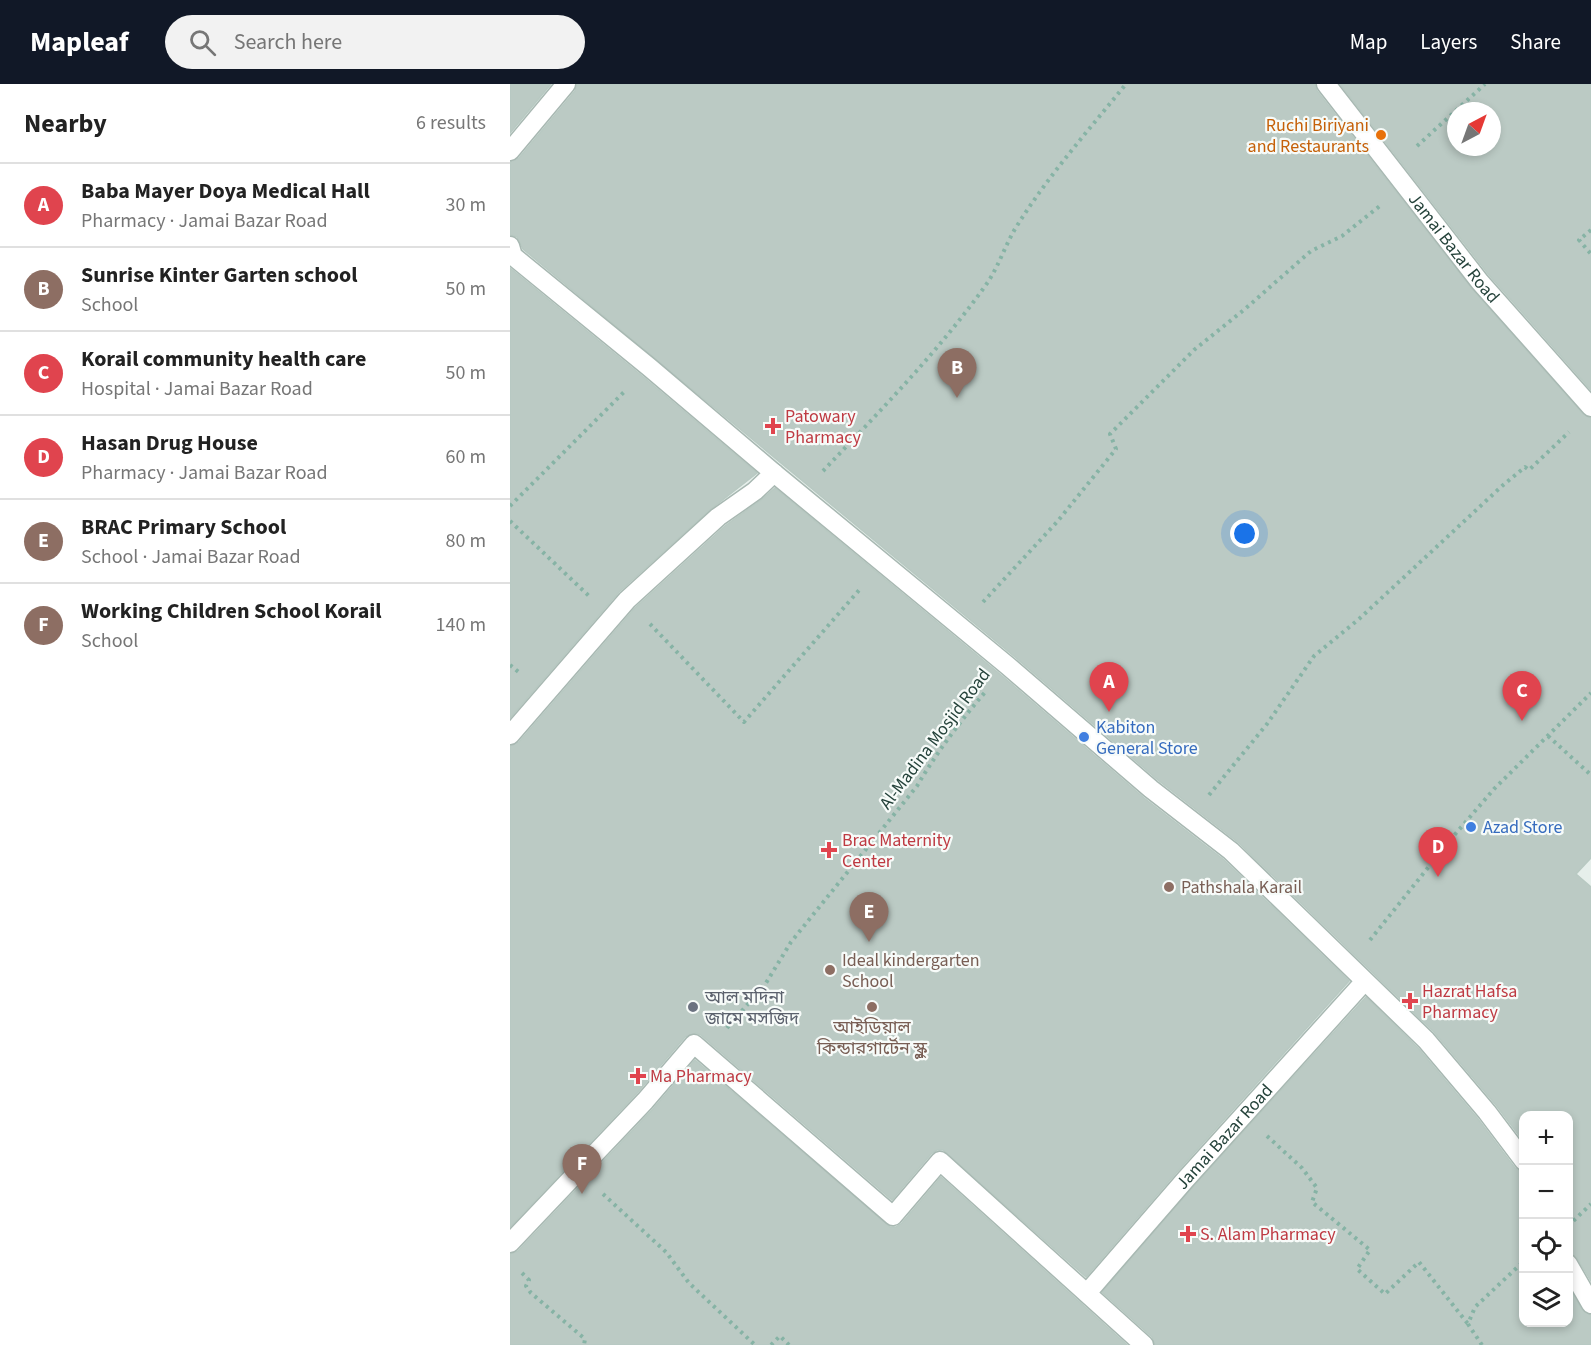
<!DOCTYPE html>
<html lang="en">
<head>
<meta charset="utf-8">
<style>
	:root { --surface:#fff; --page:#f2f2f2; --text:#222; --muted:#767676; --line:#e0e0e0; --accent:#111827 }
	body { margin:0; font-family:"Source Sans 3","Noto Sans Bengali",sans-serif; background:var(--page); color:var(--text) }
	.controls { position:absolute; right:18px; bottom:18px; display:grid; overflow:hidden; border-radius:12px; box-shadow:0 3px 9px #0003 }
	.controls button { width:54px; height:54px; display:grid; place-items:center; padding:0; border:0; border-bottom:2px solid var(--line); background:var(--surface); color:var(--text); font:30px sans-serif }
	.compass { position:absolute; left:937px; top:18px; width:54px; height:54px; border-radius:50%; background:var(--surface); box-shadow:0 3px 9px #0003; rotate:41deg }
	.you { position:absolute; left:735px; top:450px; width:21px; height:21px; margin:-15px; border:4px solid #fff; border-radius:50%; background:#1a73e8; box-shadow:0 0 0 9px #1a73e833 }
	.badge { display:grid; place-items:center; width:39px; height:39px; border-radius:50%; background:var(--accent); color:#fff; font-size:20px; font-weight:700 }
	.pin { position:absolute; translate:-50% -50px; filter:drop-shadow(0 2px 3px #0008) }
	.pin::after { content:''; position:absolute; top:32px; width:21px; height:18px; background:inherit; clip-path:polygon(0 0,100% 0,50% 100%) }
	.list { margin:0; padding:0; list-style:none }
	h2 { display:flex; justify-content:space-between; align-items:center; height:78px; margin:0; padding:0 24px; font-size:26px }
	h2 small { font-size:20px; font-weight:400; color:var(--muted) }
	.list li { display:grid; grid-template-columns:39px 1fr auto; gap:18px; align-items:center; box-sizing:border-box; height:84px; padding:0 24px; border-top:2px solid var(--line) }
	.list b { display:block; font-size:22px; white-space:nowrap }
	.list p { margin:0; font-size:20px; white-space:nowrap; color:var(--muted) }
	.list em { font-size:20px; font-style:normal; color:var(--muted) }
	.icon { flex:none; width:33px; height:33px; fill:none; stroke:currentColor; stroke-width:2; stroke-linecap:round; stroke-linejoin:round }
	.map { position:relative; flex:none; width:1081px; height:1261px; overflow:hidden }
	header { display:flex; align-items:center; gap:36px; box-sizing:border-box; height:84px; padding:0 30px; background:var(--accent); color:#fff }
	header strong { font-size:28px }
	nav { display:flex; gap:33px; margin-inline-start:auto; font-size:21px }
	.search { width:420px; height:54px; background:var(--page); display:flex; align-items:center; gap:15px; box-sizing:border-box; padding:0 21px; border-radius:33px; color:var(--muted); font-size:22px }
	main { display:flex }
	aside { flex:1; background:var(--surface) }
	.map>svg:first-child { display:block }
</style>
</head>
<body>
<header>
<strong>Mapleaf</strong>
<div class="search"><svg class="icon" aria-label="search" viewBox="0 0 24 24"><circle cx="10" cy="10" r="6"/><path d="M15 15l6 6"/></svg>Search here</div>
<nav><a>Map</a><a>Layers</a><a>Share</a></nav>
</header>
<main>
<aside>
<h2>Nearby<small>6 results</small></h2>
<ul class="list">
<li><span class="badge" style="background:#e0444e">A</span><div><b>Baba Mayer Doya Medical Hall</b><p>Pharmacy · Jamai Bazar Road</p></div><em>30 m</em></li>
<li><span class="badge" style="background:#8d6e63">B</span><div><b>Sunrise Kinter Garten school</b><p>School</p></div><em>50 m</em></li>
<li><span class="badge" style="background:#e0444e">C</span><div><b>Korail community health care</b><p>Hospital · Jamai Bazar Road</p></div><em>50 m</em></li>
<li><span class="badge" style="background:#e0444e">D</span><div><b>Hasan Drug House</b><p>Pharmacy · Jamai Bazar Road</p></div><em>60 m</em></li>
<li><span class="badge" style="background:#8d6e63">E</span><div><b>BRAC Primary School</b><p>School · Jamai Bazar Road</p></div><em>80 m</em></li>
<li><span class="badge" style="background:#8d6e63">F</span><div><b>Working Children School Korail</b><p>School</p></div><em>140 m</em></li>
</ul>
</aside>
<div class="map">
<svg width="1081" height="1261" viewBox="0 0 1081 1261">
	<rect width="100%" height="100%" fill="#e6efeb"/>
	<!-- building -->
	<path fill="#bbcac4" stroke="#b8c9c2" stroke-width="1.5" fill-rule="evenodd" d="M0,0H41L0,49Z
		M67,0H805L807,7L962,205L1073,330L1081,334V774L1066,790L1081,803V1197L1067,1174L1059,1169V1032H1014V1058L986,1021L924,948L729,759L648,696L505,573L13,165L7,153L0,151V78L9,74L65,7Z
		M830,0H1081V306L979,191ZM946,27H982V63H946Z
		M0,184L132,292L247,389L201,425L109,508L0,634Z
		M265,404L491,591L634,714L714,776L839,897L666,1089L576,1193L433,1066H427L421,1070L382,1116L191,951L186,949L175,953L127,1009L0,1143V662L9,658L125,524L215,442L251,416Z
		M856,913L908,964L968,1035L1005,1084L1014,1088V1239H1059V1203L1072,1226L1081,1231V1261H645L642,1253L592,1208L683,1103Z
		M185,976L380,1143H386L392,1139L431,1093L617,1261H0V1170L8,1167L143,1025Z"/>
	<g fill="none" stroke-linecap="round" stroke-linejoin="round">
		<!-- street casing -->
		<g stroke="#a8b8b2" stroke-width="21">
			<g id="street">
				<path id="s1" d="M816,0L970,198L1081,323"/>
				<path d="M0,67L56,0"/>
				<path d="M0,162L3,172L139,283L264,389L498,582L641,705L721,767L916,956L977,1028L1014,1077"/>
				<path d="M0,651L117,516L208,433L245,407L264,389"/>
				<path d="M0,1159L135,1017L184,960L383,1132L430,1077L634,1261"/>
				<path d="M1058,1180L1081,1220"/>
				<path id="s2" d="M577,1209L675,1096L854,898"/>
			</g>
		</g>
		<!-- path -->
		<path stroke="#86b3a5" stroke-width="4" stroke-dasharray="3 4.5" stroke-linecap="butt" d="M907,62L975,0
			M1081,146L1069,156L1081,170
			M313,387C370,327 430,266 478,198C489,181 495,162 505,145C537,93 578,47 616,0
			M0,422L116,306
			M0,437L79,512
			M473,518L547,438L606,365L600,350L684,266L735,225L801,167L832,152L871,121
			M140,540L234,638L351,504
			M0,581L11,590
			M1038,652L1081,691
			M699,711L757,640L804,572L849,535L992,402L1015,383L1019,386L1059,348
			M860,856L941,755L984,705L1081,609
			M217,944L256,899L281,858L407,702C427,668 451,636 477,606
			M757,1052L792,1084L807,1104L802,1118L860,1166L847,1185L875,1210L909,1178L958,1240
			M93,1110L156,1168L179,1199L245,1261
			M1058,1142L1081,1120
			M12,1189L19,1196L16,1202L21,1209L75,1255L74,1261
			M261,1261L270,1252L279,1261
			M972,1261L958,1240L965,1223L1014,1177"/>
		<!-- street -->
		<use href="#street" stroke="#fff" stroke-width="18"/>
	</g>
	<!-- markers -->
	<circle fill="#e8710a" stroke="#f7fbf9" stroke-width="2" cx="871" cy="51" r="6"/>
	<g fill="#e0444e" stroke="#f7fbf9" stroke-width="2">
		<path d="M260 333h6v6h6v6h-6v6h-6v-6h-6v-6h6z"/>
		<path d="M316 757h6v6h6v6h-6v6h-6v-6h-6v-6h6z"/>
		<path d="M897 908h6v6h6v6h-6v6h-6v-6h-6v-6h6z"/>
		<path d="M125 983h6v6h6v6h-6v6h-6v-6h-6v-6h6z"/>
		<path d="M675 1141h6v6h6v6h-6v6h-6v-6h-6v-6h6z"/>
	</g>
	<g fill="#3f7fe0" stroke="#f7fbf9" stroke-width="2">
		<circle cx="574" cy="653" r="6"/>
		<circle cx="961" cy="743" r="6"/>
	</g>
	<g fill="#8d6e63" stroke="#f7fbf9" stroke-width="2">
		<circle cx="659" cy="803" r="6"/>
		<circle cx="320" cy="886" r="6"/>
		<circle cx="362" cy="923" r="6"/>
	</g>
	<circle fill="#6b7280" stroke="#f7fbf9" stroke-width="2" cx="183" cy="923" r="6"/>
	<g text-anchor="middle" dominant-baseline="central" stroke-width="4.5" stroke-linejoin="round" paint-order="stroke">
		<!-- food labels -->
		<g font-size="18" fill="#c56008" stroke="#f7fbf9" text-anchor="end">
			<text x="859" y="41">Ruchi Biriyani<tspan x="859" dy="21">and Restaurants</tspan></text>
		</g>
		<!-- street labels -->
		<g font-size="18" fill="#24423a" stroke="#f7fbf9">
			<text stroke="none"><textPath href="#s1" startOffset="208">Jamai Bazar Road</textPath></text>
			<text transform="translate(425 655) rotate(-53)">Al-Madina Mosjid Road</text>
			<text stroke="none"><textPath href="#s2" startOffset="208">Jamai Bazar Road</textPath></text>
		</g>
		<!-- health labels -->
		<g font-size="18" fill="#be3a42" stroke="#f7fbf9" text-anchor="start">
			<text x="275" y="332">Patowary<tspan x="275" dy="21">Pharmacy</tspan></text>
			<text x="332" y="756">Brac Maternity<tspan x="332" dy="21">Center</tspan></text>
			<text x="912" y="907">Hazrat Hafsa<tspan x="912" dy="21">Pharmacy</tspan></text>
			<text x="140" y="992">Ma Pharmacy</text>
			<text x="690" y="1150">S. Alam Pharmacy</text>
		</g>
		<!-- shop labels -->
		<g font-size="18" fill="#366cbe" stroke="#f7fbf9" text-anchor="start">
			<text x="586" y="643">Kabiton<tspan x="586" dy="21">General Store</tspan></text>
			<text x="973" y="743">Azad Store</text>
		</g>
		<!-- education labels -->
		<g font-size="18" fill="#785e54" stroke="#f7fbf9" text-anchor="start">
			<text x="671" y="803">Pathshala Karail</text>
			<text x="332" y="876">Ideal kindergarten<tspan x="332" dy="21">School</tspan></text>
			<text x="362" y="943" text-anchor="middle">আইডিয়াল<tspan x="362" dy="21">কিন্ডারগার্টেন স্কুল</tspan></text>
		</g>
		<!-- worship labels -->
		<g font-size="18" fill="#5b616d" stroke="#f7fbf9" text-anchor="start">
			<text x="195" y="913">আল মদিনা<tspan x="195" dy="21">জামে মসজিদ</tspan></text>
		</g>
	</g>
</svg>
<div class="controls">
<button>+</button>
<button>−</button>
<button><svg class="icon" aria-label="locate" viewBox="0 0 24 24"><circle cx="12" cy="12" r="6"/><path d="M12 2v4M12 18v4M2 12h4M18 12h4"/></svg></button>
<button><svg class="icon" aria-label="layers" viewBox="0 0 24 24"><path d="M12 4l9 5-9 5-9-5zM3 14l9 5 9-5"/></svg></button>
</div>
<svg class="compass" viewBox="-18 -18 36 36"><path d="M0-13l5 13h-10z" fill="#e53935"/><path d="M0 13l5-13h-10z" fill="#767676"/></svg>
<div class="you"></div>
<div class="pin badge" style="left:599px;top:628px;background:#e0444e">A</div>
<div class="pin badge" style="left:447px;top:314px;background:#8d6e63">B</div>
<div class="pin badge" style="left:1012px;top:637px;background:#e0444e">C</div>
<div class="pin badge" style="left:928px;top:793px;background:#e0444e">D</div>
<div class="pin badge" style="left:359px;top:858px;background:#8d6e63">E</div>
<div class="pin badge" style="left:72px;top:1110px;background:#8d6e63">F</div>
</div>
</main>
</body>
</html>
